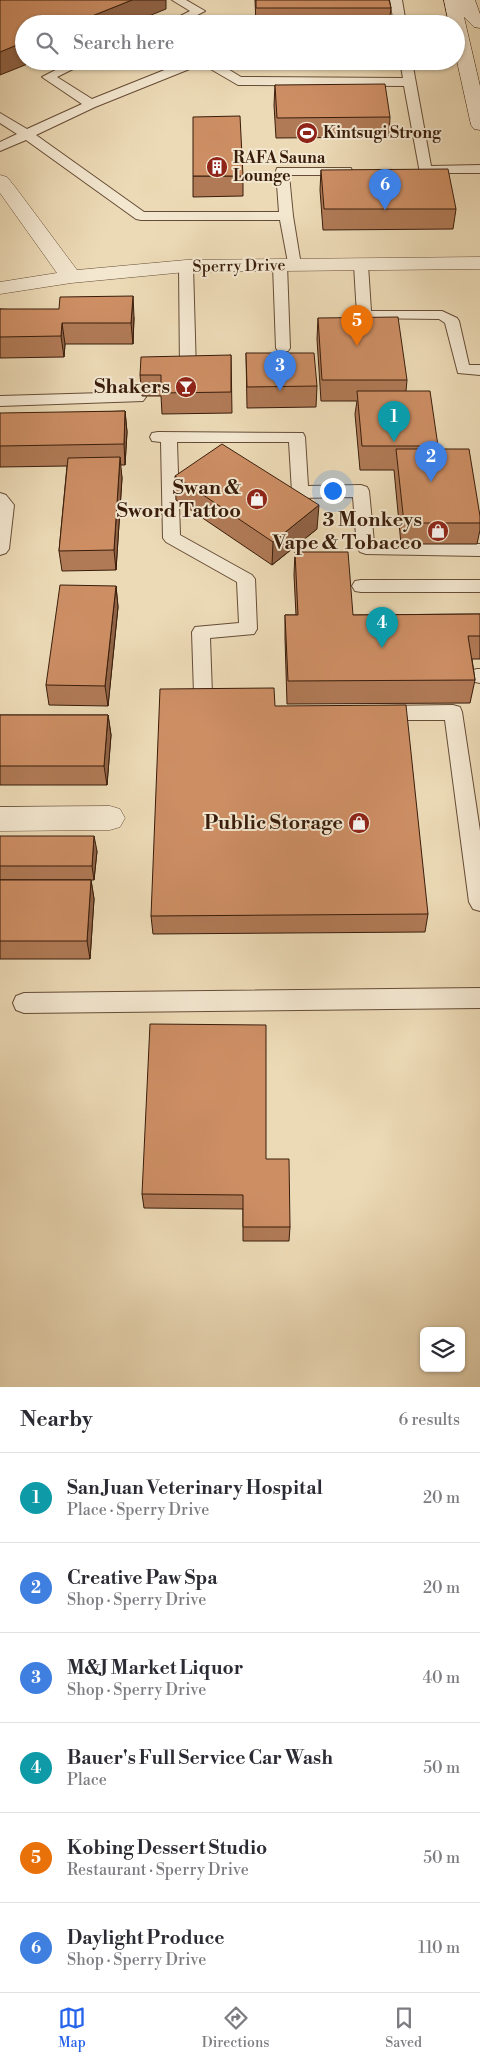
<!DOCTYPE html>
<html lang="en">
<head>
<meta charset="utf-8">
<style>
	:root { --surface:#fff; --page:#f2f2f3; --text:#2b2b33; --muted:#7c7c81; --line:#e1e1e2; --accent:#2563eb }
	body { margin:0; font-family:"Libre Bodoni",serif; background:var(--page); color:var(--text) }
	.controls { position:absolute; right:15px; bottom:15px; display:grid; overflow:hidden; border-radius:8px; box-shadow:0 1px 4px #0004 }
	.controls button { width:45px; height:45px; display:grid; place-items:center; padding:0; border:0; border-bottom:1px solid var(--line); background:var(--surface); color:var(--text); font:25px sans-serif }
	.you { position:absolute; left:332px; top:490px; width:18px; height:18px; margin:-12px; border:4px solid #fff; border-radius:50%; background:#1a73e8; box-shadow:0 0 0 8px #1a73e833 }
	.badge { display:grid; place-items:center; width:32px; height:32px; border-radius:50%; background:var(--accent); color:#fff; font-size:16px; font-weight:700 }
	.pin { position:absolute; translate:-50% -41px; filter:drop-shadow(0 1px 2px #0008) }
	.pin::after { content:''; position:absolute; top:26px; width:18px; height:15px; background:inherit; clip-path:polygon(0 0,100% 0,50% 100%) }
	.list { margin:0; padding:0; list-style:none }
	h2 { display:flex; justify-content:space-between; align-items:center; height:65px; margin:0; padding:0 20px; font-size:21px }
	h2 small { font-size:16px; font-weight:400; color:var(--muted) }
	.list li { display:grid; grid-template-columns:32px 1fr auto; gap:15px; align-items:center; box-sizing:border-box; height:90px; padding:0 20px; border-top:1px solid var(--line) }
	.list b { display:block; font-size:19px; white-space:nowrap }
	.list p { margin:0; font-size:16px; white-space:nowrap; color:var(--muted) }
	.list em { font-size:16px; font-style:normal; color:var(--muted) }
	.icon { flex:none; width:28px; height:28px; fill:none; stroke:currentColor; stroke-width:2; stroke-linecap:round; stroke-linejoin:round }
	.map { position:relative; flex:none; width:480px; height:1387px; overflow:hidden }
	.search { position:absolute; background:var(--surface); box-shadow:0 1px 4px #0004; left:15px; right:15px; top:15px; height:55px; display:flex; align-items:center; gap:12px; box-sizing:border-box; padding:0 18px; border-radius:28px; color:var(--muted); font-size:19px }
	.sheet { height:605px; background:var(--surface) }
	nav { display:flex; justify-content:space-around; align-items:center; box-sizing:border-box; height:70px; border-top:1px solid var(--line); background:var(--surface); font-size:14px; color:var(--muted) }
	nav a { display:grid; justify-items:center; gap:2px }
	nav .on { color:var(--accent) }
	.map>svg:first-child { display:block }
</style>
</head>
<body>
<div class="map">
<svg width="480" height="1387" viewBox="0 0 480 1387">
	<rect width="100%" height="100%" fill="#ecdab6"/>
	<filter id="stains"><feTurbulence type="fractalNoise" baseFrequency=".004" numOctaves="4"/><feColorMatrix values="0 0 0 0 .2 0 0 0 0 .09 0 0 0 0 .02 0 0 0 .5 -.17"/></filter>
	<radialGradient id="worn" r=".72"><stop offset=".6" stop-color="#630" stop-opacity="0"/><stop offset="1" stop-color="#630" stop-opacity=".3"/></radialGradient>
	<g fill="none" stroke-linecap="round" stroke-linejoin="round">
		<!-- lane casing -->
		<g stroke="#664c36" stroke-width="2">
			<path id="lane" d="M172,0H186L205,11L180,24H165L190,11Z
				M390,0H402L406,24H394Z
				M73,61H89L57,77L92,99L187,61H215L241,77L403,78L400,61H412L431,166L480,165V173H420L404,86L238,85L202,64L95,107L36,135L144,212H279L276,171L277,168H351L352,171L351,174L346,175H289L293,216L301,265L299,268H289L280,220H141L136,219L26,140L0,151V142L17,134L0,123V113L27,129L82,104L42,77Z
				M280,261L287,265L290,348L288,351H278L276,348L273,265Z
				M361,261L368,265L371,311H442L457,318L459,321L469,365H480V375L458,373L445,323L439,319L359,318L357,315L354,265Z
				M186,262L193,266L196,372L193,375H183L180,372L179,266Z
				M138,392L143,393L146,397L143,401L0,406V396Z
				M158,432L303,433L305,437L308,486L361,485L367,487L369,491L374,542L480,544V556L366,554L360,552L357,548L353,497L300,498L294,496L292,492L289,442H177L180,535L252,575L255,579L257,629L254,634L210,638L212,694L210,699L203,701L196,699L194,694L192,632L195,627L239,623L237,582L166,542L163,538L161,442L152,441L150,437L152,433Z
				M0,493L6,495L14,505L9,549L6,553L0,555Z
				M361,580H480V592H361L355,591L352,586L355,581Z
				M477,669H480V683L470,681L468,676L470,671Z
				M453,705L460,707L462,712L480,831V911L473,909L469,902L445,720H383L376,718L374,713L376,708L383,706Z
				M480,988V1008L24,1013L16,1010L13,1003L16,996L24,993Z"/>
		</g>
		<!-- street casing -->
		<g stroke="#664c36" stroke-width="1">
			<path id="street" d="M0,175L7,177L16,188L77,270L186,260L480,257V269L186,272L71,283L0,294V282L57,273L0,193Z
				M110,806L120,809L125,818L120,827L110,830L0,831V807Z"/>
		</g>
		<!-- secondary casing -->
		<g stroke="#391d0b" stroke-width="1">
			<path id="secondary" d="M444,0H475L480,14V28L474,27L464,17L480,86V130L474,129L471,125L456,57V24H449Z"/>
		</g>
		<!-- lane -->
		<use href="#lane" fill="#f3e7d0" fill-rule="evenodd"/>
		<!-- street -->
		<use href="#street" fill="#f3e7d0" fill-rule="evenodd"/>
		<!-- secondary -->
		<use href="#secondary" fill="#f3e7d0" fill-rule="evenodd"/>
	</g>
	<!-- wall -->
	<path fill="#b07a56" stroke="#391d0b" d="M255,0H389L391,8L389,24H256Z
		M275,85L390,117L389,137L276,138L274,105Z
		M321,170L456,209L453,229L323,230L320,190Z
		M193,176H243V196L193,197Z
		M0,309L134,317L133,344H65L64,357L0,358Z
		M318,318L407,380L406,391L438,446L437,449L480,516V530L477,544H401L394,470H360L355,414L357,401H321L317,339Z
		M246,353L317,386L316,407L247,408Z
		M231,355L232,413L162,414L161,396H142L140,375Z
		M125,411L127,432L125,465H120L122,478L116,570L62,571L59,551L67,466L0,467V416Z
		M175,476L317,529L272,565L176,500Z
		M295,552L353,615L480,614V659H472L475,680L470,703L287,704L285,638V615H296L294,575Z
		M116,586L118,607L108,706L49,705L46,685Z
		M275,706L428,914L425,932L153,934L151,916Z
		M0,715H108L111,735L107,785H0Z
		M0,840L97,851L94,880H0Z
		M0,880H91L94,899L90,959H0Z
		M266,1159L290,1227L289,1241H243V1209L144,1208L142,1194Z"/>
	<!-- shaded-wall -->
	<path fill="#906346" stroke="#391d0b" d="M132,0H166V9L129,24H72Z
		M24,42V61H35L0,75V52Z
		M133,296L134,317L133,344L131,323Z
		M62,323L65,344L64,357L61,336Z
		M125,411L127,432L125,465L124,444Z
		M120,457L122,478L116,570L114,550Z
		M319,505L317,529L272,565L273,542Z
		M116,586L118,607L108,706L105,686Z
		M108,715L111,735L107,785L104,766Z
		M94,836L97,851L94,880L92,866Z
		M91,880L94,899L90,959L87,941Z"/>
	<!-- building -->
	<path fill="#cd8e64" stroke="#391d0b" d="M0,0H132L72,24H24V42L0,52Z
		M256,0H389L391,8H256Z
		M385,84L390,117L277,118L275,85Z
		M240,116L243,176H193V117Z
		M448,169L456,209H324L321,170Z
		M133,296L131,323H62L61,336L0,337V309H59L60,297Z
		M398,317L407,380H322L318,318Z
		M246,353H314L317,386L247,387Z
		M231,355V392L161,393V375H140L141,357Z
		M357,391H430L438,446H362Z
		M125,411L124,444L0,446V413Z
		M222,444L319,505L273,542L175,476Z
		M396,449H469L480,516V523H404Z
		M120,457L114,550L59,551L68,458Z
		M295,552H348L353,615L480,614V636H468L475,680L288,681L285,615H298Z
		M60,585L116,586L105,686L46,685Z
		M274,688L275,706L406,705L428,914L151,916L160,689Z
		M0,715H108L104,766H0Z
		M0,836H94L92,866H0Z
		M0,880H91L87,941H0Z
		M150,1024L266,1025V1159H289L290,1227H243V1195L142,1194Z"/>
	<!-- icons -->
	<defs>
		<g id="stadium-disc" transform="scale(1.125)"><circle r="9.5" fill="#8f2418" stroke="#f3e7d0"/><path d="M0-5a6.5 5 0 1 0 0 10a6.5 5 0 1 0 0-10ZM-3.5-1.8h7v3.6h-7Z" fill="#fff"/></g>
		<g id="building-disc" transform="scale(1.125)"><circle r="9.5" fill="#8f2418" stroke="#f3e7d0"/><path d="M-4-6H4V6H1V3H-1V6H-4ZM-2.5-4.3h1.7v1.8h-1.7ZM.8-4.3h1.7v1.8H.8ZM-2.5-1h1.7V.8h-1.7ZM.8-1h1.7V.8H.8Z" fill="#fff"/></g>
		<g id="bar-disc" transform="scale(1.125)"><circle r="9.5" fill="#8f2418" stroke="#f3e7d0"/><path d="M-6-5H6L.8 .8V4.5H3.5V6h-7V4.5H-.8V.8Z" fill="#fff"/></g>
		<g id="shop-disc" transform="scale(1.125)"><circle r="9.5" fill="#8f2418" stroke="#f3e7d0"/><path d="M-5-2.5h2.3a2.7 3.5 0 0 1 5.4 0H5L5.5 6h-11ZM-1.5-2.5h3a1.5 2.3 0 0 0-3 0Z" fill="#fff"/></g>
	</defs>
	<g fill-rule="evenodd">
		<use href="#stadium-disc" x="307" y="133"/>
		<use href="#building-disc" x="217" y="167"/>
		<use href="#bar-disc" x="186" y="387"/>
		<use href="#shop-disc" x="257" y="499"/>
		<use href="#shop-disc" x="438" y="531"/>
		<use href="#shop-disc" x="359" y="823"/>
	</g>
	<g text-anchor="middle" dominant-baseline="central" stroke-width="4" stroke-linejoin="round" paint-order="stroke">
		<!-- far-poi labels -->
		<g font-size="16" font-weight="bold" fill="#391d0b" stroke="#f3e7d0" text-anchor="start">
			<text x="323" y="133">Kintsugi Strong</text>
			<text x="233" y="158">RAFA Sauna<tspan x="233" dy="18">Lounge</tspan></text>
		</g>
		<!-- far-street labels -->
		<g font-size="16" fill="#391d0b" stroke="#f3e7d0">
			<text transform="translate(239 266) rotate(-1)">Sperry Drive</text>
		</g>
		<!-- poi labels -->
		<g font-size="20" font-weight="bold" fill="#391d0b" stroke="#f3e7d0" text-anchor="end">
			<text x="170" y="387">Shakers</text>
			<text x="241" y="488">Swan &amp;<tspan x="241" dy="23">Sword Tattoo</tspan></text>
			<text x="422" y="520">3 Monkeys<tspan x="422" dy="23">Vape &amp; Tobacco</tspan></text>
			<text x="343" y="823">Public Storage</text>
		</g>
	</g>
	<rect width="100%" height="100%" filter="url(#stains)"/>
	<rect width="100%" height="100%" fill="url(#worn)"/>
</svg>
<div class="controls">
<button><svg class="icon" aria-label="layers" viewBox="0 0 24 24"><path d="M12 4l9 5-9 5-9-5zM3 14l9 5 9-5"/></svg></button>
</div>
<div class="you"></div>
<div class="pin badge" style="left:394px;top:442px;background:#0f9aa8">1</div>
<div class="pin badge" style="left:431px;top:482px;background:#3f7fe0">2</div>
<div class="pin badge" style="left:280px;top:391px;background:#3f7fe0">3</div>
<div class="pin badge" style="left:382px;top:648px;background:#0f9aa8">4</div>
<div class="pin badge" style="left:357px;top:346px;background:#e8710a">5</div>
<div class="pin badge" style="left:385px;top:210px;background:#3f7fe0">6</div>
<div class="search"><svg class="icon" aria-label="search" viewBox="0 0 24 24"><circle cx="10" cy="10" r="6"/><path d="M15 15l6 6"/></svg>Search here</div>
</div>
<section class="sheet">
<h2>Nearby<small>6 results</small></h2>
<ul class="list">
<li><span class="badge" style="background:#0f9aa8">1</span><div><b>San Juan Veterinary Hospital</b><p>Place · Sperry Drive</p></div><em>20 m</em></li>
<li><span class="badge" style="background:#3f7fe0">2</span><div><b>Creative Paw Spa</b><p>Shop · Sperry Drive</p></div><em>20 m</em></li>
<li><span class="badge" style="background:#3f7fe0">3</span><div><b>M&amp;J Market Liquor</b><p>Shop · Sperry Drive</p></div><em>40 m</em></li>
<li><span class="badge" style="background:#0f9aa8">4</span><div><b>Bauer's Full Service Car Wash</b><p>Place</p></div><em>50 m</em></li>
<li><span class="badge" style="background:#e8710a">5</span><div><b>Kobing Dessert Studio</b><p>Restaurant · Sperry Drive</p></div><em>50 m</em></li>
<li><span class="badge" style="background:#3f7fe0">6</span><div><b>Daylight Produce</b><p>Shop · Sperry Drive</p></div><em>110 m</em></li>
</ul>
</section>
<nav>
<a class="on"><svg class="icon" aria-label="map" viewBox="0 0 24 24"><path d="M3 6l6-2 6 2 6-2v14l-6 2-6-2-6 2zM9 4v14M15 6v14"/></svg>Map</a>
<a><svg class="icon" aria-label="directions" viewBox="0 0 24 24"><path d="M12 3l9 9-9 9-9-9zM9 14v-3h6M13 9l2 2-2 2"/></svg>Directions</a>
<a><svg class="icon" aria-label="saved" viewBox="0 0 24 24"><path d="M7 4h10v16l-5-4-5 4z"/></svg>Saved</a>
</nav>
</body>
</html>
